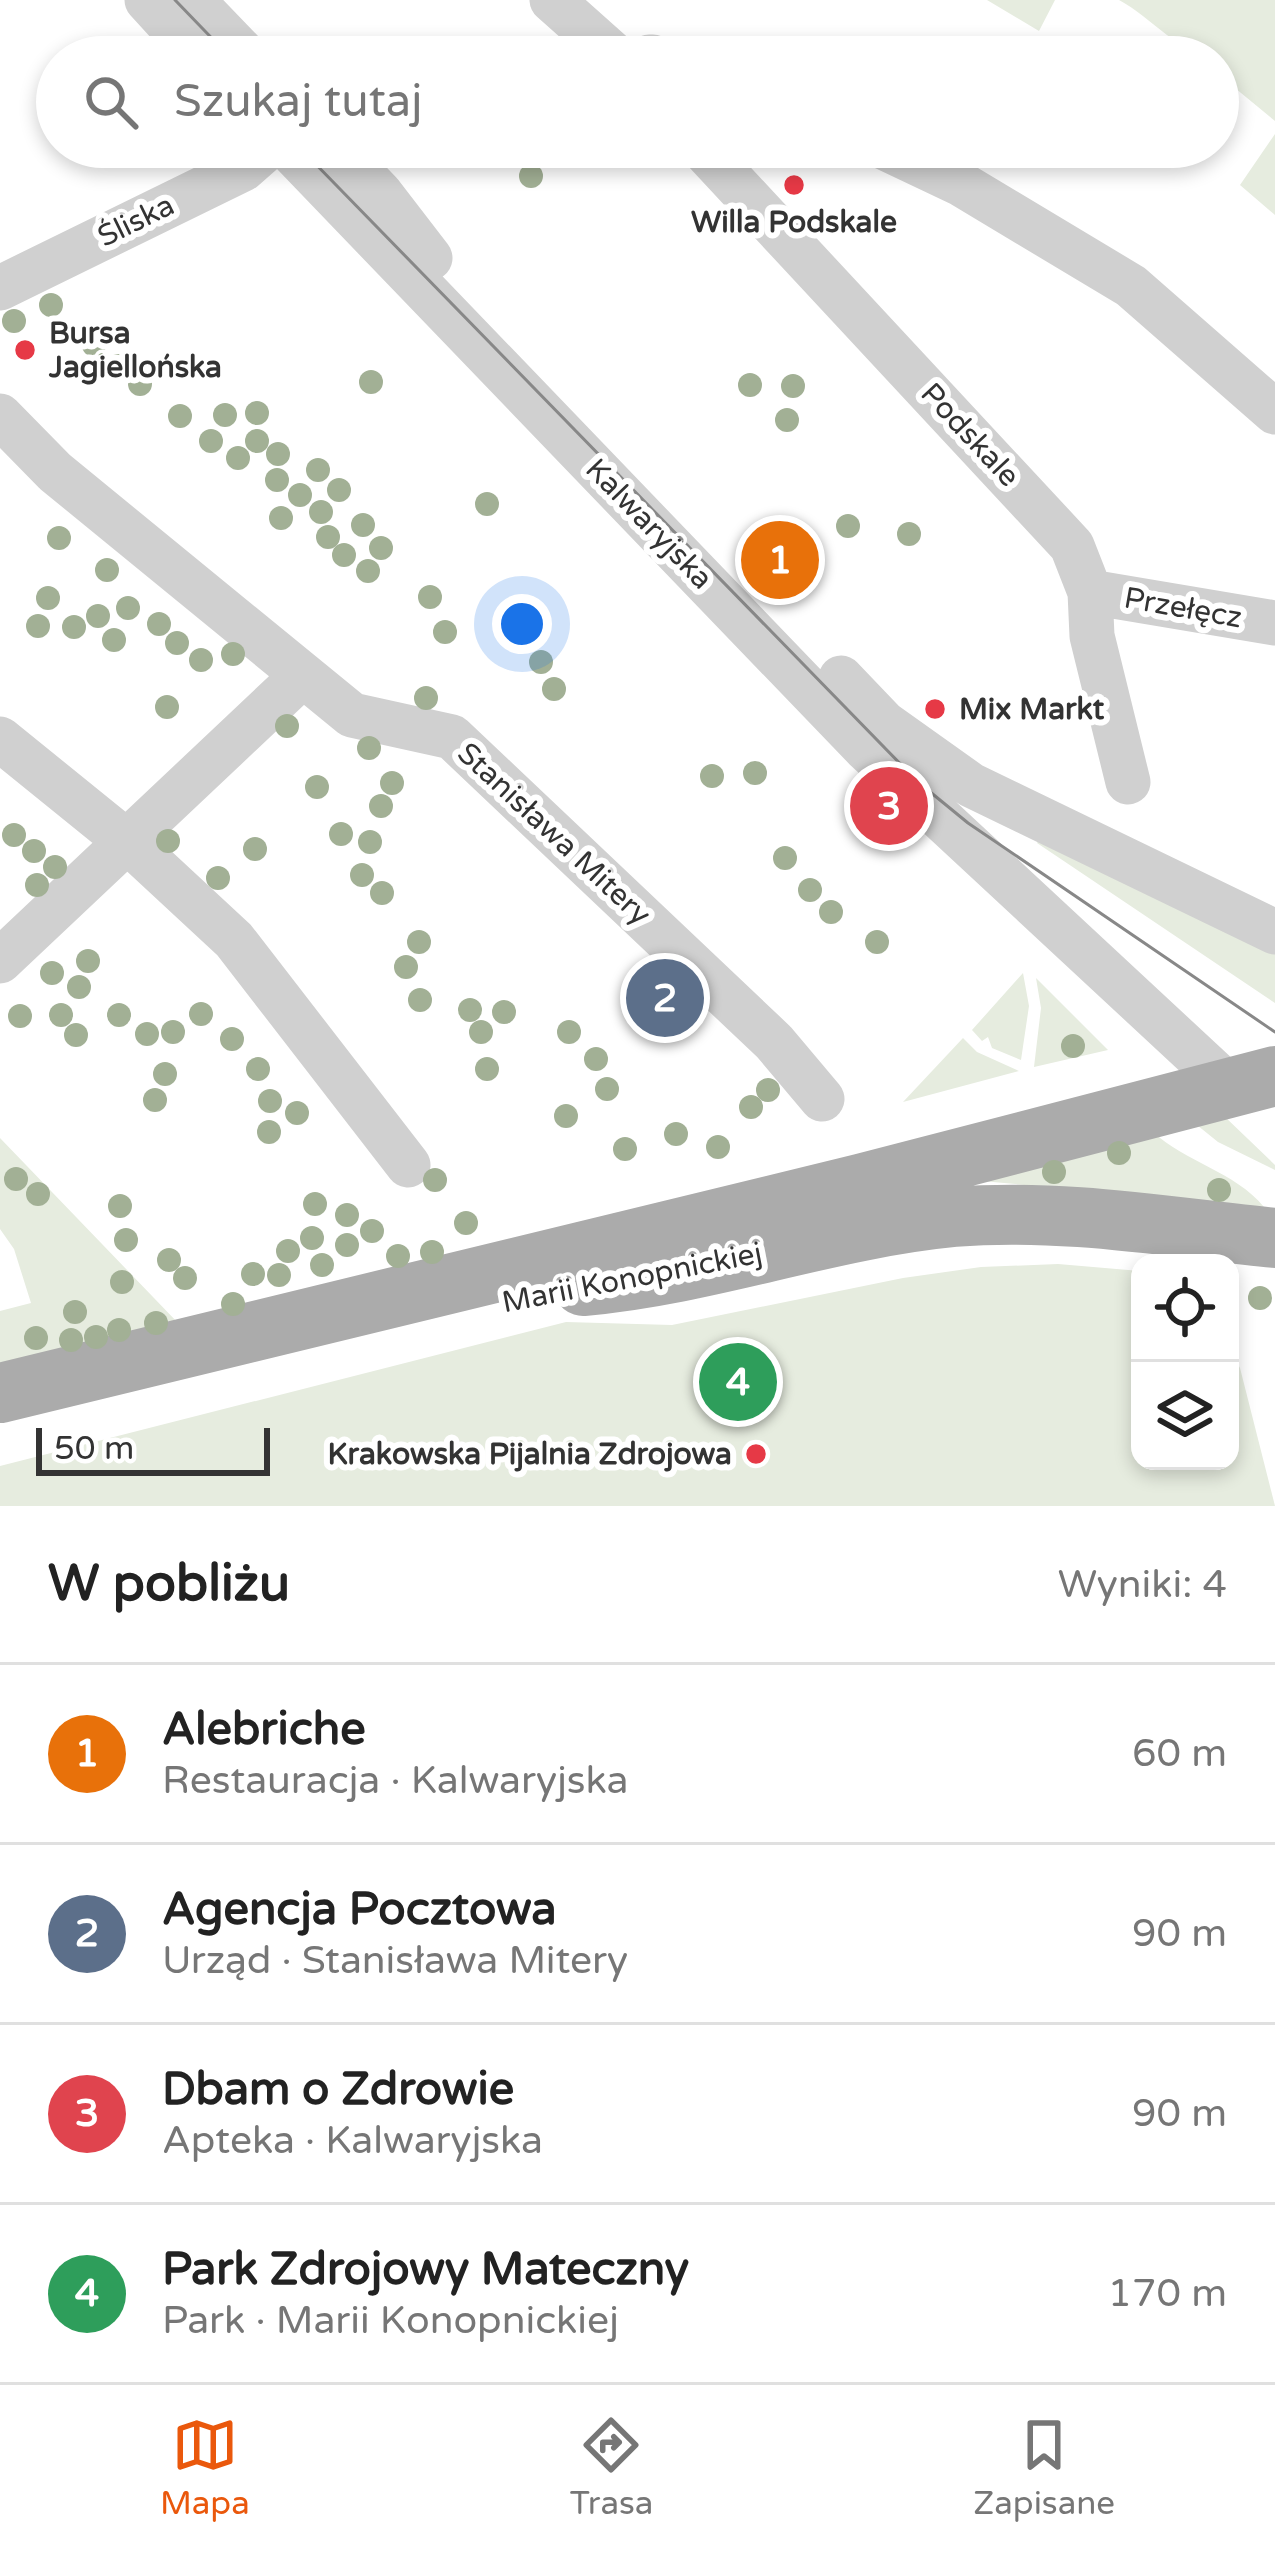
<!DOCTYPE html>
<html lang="pl">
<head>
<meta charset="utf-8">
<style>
	:root { --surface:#fff; --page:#f6f6f6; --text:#222; --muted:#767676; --line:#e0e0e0; --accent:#ea580c }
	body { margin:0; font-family:"Varela Round",sans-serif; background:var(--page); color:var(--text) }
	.controls { position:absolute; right:36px; bottom:36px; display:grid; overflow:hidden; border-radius:24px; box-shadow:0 6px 18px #0003 }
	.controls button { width:108px; height:108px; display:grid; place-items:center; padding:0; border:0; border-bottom:3px solid var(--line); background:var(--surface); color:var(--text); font:60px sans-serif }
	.scale { position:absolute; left:36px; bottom:30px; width:234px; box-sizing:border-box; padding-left:12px; border:6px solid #333; border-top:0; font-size:33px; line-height:42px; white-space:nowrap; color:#333; -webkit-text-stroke:9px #fff; paint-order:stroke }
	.you { position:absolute; left:522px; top:624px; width:42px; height:42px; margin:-30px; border:9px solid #fff; border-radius:50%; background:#1a73e8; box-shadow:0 0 0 18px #1a73e833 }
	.badge { display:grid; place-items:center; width:78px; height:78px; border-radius:50%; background:var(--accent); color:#fff; font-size:39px; font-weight:700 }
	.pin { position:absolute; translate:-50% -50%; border:6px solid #fff; box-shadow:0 3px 12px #0006 }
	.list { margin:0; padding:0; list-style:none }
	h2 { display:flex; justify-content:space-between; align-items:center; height:156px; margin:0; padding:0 48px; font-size:51px }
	h2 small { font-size:39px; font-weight:400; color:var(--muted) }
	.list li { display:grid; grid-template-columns:78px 1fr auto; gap:36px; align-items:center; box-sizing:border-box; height:180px; padding:0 48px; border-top:3px solid var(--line) }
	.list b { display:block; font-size:45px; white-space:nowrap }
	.list p { margin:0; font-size:39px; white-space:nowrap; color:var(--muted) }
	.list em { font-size:39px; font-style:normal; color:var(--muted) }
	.icon { flex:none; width:66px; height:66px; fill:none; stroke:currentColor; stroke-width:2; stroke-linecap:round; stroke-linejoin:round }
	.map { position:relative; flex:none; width:1275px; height:1506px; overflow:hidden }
	.search { position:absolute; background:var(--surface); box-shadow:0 6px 18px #0003; left:36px; right:36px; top:36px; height:132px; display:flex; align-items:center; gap:30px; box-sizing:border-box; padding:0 42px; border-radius:66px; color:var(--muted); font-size:45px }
	.sheet { height:876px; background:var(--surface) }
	nav { display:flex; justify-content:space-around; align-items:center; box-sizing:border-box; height:168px; border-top:3px solid var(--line); background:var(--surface); font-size:33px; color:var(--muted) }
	nav a { display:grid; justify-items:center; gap:6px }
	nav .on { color:var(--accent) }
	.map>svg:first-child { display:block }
</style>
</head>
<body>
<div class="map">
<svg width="1275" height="1506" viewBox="0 0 1275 1506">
	<rect width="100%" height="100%" fill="#fff"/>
	<!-- green -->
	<path fill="#e6ecdf" d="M987,0H1055L1039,31Z
		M1119,0H1275V121L1218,74V57C1182,57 1151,17 1119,0Z
		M1275,134V215L1240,185Z
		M1042,834L1275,949V1003L1037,843Z
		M1023,973L1029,1006L1021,1060L992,1048L988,1037L982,1041L972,1030Z
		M1036,978L1108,1050L1034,1067L1041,1008Z
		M963,1038L977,1052L1019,1071L903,1102Z
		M1223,1115L1275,1165V1170L1218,1142L1192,1121Z
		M1152,1131C1186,1163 1234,1171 1264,1207L982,1181Z
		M0,1138L179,1324L0,1367V1311L31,1303L14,1249L0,1229Z
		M1058,1264L1140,1271V1461H1230V1350L1240,1368L1275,1506H0V1466L566,1322L672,1325L903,1278L981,1267Z"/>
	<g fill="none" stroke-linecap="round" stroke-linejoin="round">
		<!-- minor -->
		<path stroke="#d0d0d0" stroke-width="45" d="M147,0L199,57
			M192,0L247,57
			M552,0L616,57
			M649,57H653
			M287,147L865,748L1231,1088
			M336,147L380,193L430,258
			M701,147L1072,546L1090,592L1092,636L1128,782
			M883,147L961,184L1131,286L1275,412
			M0,288L243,169L268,147
			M0,416L55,472L352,715L452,737L774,1042L822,1099
			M1090,592L1275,623
			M841,678L884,723L971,785L1275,932
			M0,739L137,850L234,940L408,1165
			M0,961L302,676"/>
		<!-- major -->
		<path stroke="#ababab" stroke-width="60" d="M583,1286C709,1275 828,1229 954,1217C1060,1208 1169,1227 1275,1238
			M0,1393L860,1184L1275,1076"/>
		<!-- tram -->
		<path stroke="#888" stroke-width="3" d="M175,0L230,57
			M299,147L918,782L968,823L1275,1032"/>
	</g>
	<!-- trees -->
	<g fill="#a2b095">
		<circle cx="531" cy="176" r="12"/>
		<circle cx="51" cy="305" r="12"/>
		<circle cx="14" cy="321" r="12"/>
		<circle cx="94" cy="345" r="12"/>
		<circle cx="118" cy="366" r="12"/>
		<circle cx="371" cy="382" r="12"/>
		<circle cx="140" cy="384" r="12"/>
		<circle cx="750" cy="385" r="12"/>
		<circle cx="793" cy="386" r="12"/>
		<circle cx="257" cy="413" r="12"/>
		<circle cx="225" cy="415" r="12"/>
		<circle cx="180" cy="416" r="12"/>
		<circle cx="787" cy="420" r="12"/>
		<circle cx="211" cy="441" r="12"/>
		<circle cx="257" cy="441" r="12"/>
		<circle cx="278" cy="454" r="12"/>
		<circle cx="238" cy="458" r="12"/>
		<circle cx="318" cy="470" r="12"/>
		<circle cx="277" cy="480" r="12"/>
		<circle cx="339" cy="490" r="12"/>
		<circle cx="300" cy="495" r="12"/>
		<circle cx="487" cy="504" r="12"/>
		<circle cx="321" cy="512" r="12"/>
		<circle cx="281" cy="518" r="12"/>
		<circle cx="363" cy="525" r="12"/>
		<circle cx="848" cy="526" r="12"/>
		<circle cx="909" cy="534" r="12"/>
		<circle cx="328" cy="537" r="12"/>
		<circle cx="59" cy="538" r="12"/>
		<circle cx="381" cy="548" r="12"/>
		<circle cx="344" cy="555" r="12"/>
		<circle cx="107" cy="570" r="12"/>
		<circle cx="368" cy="571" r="12"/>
		<circle cx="430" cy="597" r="12"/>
		<circle cx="48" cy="598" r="12"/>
		<circle cx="128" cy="608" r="12"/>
		<circle cx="98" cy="616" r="12"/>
		<circle cx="159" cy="624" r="12"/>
		<circle cx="38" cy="626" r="12"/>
		<circle cx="74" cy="627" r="12"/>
		<circle cx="445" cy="632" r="12"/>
		<circle cx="114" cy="640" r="12"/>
		<circle cx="177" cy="643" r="12"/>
		<circle cx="233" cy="654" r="12"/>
		<circle cx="201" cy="660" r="12"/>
		<circle cx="541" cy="662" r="12"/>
		<circle cx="554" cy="689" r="12"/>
		<circle cx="426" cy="698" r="12"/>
		<circle cx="167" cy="707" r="12"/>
		<circle cx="287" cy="726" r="12"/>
		<circle cx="369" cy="748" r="12"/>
		<circle cx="755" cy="773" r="12"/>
		<circle cx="712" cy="776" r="12"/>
		<circle cx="392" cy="783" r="12"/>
		<circle cx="317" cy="787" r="12"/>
		<circle cx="381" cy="806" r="12"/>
		<circle cx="341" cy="834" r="12"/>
		<circle cx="14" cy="835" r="12"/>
		<circle cx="168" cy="841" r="12"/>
		<circle cx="370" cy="842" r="12"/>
		<circle cx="255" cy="849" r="12"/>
		<circle cx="34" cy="851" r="12"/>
		<circle cx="785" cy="858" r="12"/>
		<circle cx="55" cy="867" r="12"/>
		<circle cx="362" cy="875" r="12"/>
		<circle cx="218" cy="878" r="12"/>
		<circle cx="37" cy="885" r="12"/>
		<circle cx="810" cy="890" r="12"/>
		<circle cx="382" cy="893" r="12"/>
		<circle cx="831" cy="912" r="12"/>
		<circle cx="419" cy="942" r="12"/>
		<circle cx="877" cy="942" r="12"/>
		<circle cx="88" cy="961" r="12"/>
		<circle cx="406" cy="967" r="12"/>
		<circle cx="52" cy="973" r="12"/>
		<circle cx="79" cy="987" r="12"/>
		<circle cx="420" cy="1000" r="12"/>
		<circle cx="470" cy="1010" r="12"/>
		<circle cx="504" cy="1012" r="12"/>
		<circle cx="201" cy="1014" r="12"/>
		<circle cx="61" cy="1015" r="12"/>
		<circle cx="119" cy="1015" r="12"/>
		<circle cx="20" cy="1016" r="12"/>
		<circle cx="173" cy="1032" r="12"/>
		<circle cx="481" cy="1032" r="12"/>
		<circle cx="569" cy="1032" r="12"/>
		<circle cx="147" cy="1034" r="12"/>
		<circle cx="76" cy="1035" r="12"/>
		<circle cx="232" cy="1039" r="12"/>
		<circle cx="1073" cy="1046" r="12"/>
		<circle cx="596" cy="1059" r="12"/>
		<circle cx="258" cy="1069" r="12"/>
		<circle cx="487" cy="1069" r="12"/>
		<circle cx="165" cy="1074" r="12"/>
		<circle cx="607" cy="1089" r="12"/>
		<circle cx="768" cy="1090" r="12"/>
		<circle cx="155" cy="1100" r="12"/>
		<circle cx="270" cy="1101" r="12"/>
		<circle cx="751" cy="1107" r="12"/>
		<circle cx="297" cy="1113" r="12"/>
		<circle cx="566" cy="1116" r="12"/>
		<circle cx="269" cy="1132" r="12"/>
		<circle cx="676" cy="1134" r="12"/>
		<circle cx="718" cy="1147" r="12"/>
		<circle cx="625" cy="1149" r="12"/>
		<circle cx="1119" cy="1153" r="12"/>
		<circle cx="1054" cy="1172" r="12"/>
		<circle cx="16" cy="1179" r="12"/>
		<circle cx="435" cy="1180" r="12"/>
		<circle cx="1219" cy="1190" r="12"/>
		<circle cx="38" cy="1194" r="12"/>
		<circle cx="315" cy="1204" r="12"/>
		<circle cx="120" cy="1206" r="12"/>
		<circle cx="347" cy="1215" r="12"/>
		<circle cx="466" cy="1223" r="12"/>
		<circle cx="372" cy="1231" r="12"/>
		<circle cx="312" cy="1238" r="12"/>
		<circle cx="126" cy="1240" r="12"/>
		<circle cx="347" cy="1245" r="12"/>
		<circle cx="288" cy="1251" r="12"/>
		<circle cx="432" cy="1252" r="12"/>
		<circle cx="398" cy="1256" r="12"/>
		<circle cx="169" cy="1260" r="12"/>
		<circle cx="322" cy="1265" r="12"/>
		<circle cx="253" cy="1274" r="12"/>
		<circle cx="279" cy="1275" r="12"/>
		<circle cx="185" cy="1278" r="12"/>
		<circle cx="122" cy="1282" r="12"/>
		<circle cx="1260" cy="1298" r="12"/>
		<circle cx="233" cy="1304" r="12"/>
		<circle cx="75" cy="1312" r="12"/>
		<circle cx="156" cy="1323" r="12"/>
		<circle cx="119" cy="1330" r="12"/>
		<circle cx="96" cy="1337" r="12"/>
		<circle cx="36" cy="1338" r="12"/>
		<circle cx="71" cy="1340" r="12"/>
	</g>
	<!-- markers -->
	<g fill="#e63946" stroke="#fff" stroke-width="4.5">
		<circle cx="794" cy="185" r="12"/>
		<circle cx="25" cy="350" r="12"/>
		<circle cx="935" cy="709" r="12"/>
		<circle cx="756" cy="1454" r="12"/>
	</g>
	<g text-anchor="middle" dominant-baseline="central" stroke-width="12" stroke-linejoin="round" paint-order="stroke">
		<!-- street labels -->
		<g font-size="30" fill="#333" stroke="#fff">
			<text transform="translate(136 221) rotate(-26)">Śliska</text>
			<text transform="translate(970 435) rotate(47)">Podskale</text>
			<text transform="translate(649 524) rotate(46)">Kalwaryjska</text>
			<text transform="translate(1183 608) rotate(10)">Przełęcz</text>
			<text transform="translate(554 834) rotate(43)">Stanisława Mitery</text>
			<text transform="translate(632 1278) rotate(-11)">Marii Konopnickiej</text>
		</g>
		<!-- poi labels -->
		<g font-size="30" font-weight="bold" fill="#333" stroke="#fff" text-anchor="start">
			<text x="794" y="222" text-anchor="middle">Willa Podskale</text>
			<text x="49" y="333">Bursa<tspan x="49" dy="34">Jagiellońska</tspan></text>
			<text x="959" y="709">Mix Markt</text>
			<text x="732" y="1454" text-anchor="end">Krakowska Pijalnia Zdrojowa</text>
		</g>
	</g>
</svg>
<div class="controls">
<button><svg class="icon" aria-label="locate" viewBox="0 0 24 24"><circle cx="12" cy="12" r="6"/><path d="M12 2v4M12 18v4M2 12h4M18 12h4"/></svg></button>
<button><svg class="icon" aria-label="layers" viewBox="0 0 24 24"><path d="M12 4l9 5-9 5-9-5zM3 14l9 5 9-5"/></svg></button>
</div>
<div class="scale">50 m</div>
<div class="you"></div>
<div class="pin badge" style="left:780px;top:560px;background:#e8710a">1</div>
<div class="pin badge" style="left:665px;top:998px;background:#5c6f8a">2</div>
<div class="pin badge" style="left:889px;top:806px;background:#e0444e">3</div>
<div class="pin badge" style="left:738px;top:1382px;background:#2e9e5b">4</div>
<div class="search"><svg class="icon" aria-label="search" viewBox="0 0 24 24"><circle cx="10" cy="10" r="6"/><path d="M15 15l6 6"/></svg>Szukaj tutaj</div>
</div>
<section class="sheet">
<h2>W pobliżu<small>Wyniki: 4</small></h2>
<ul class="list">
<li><span class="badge" style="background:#e8710a">1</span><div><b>Alebriche</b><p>Restauracja · Kalwaryjska</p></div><em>60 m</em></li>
<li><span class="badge" style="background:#5c6f8a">2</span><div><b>Agencja Pocztowa</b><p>Urząd · Stanisława Mitery</p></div><em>90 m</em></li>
<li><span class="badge" style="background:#e0444e">3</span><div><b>Dbam o Zdrowie</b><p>Apteka · Kalwaryjska</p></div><em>90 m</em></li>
<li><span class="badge" style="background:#2e9e5b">4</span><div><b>Park Zdrojowy Mateczny</b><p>Park · Marii Konopnickiej</p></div><em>170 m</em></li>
</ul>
</section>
<nav>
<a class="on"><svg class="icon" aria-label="map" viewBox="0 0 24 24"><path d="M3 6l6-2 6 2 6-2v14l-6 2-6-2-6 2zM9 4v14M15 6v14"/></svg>Mapa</a>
<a><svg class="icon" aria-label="directions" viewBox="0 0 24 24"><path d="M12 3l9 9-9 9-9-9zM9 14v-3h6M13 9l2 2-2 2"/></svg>Trasa</a>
<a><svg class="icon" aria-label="saved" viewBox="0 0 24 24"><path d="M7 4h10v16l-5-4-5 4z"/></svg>Zapisane</a>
</nav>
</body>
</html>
